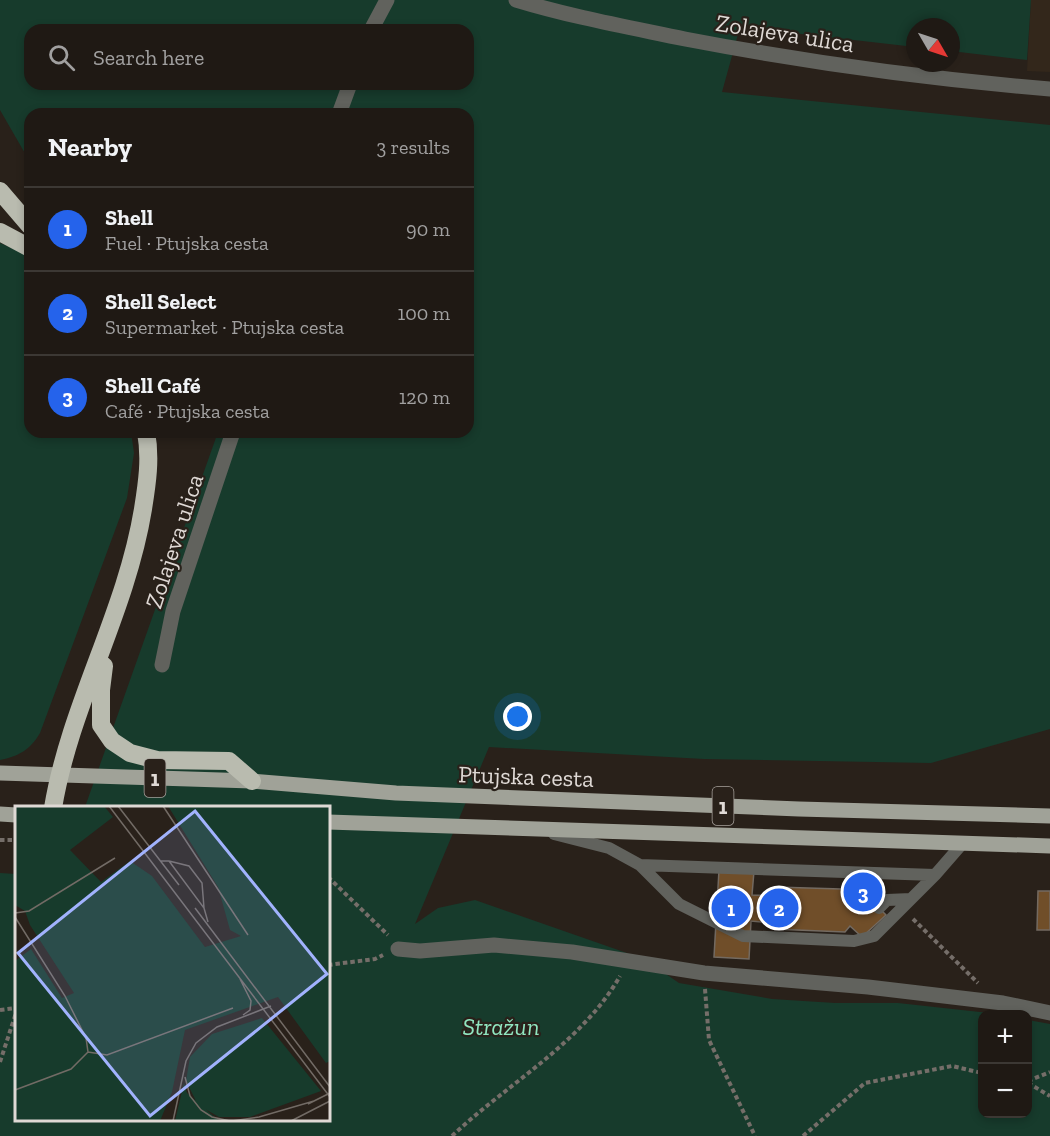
<!DOCTYPE html>
<html lang="en">
<head>
<meta charset="utf-8">
<style>
	:root { --surface:#1f1914; --page:#2c2622; --text:#f1f3f6; --muted:#a1a0a0; --line:#3c3834; --accent:#2563eb }
	body { margin:0; font-family:"Zilla Slab",serif; background:var(--page); color:var(--text) }
	.controls { position:absolute; right:18px; bottom:18px; display:grid; overflow:hidden; border-radius:12px; box-shadow:0 3px 9px #0003 }
	.controls button { width:54px; height:54px; display:grid; place-items:center; padding:0; border:0; border-bottom:2px solid var(--line); background:var(--surface); color:var(--text); font:30px sans-serif }
	.compass { position:absolute; left:906px; top:18px; width:54px; height:54px; border-radius:50%; background:var(--surface); box-shadow:0 3px 9px #0003; rotate:129deg }
	.you { position:absolute; left:518px; top:717px; width:21px; height:21px; margin:-15px; border:4px solid #fff; border-radius:50%; background:#1a73e8; box-shadow:0 0 0 9px #1a73e833 }
	.badge { display:grid; place-items:center; width:39px; height:39px; border-radius:50%; background:var(--accent); color:#fff; font-size:20px; font-weight:700 }
	.pin { position:absolute; translate:-50% -50%; border:3px solid #fff; box-shadow:0 2px 6px #0006 }
	.list { margin:0; padding:0; list-style:none }
	h2 { display:flex; justify-content:space-between; align-items:center; height:78px; margin:0; padding:0 24px; font-size:26px }
	h2 small { font-size:20px; font-weight:400; color:var(--muted) }
	.list li { display:grid; grid-template-columns:39px 1fr auto; gap:18px; align-items:center; box-sizing:border-box; height:84px; padding:0 24px; border-top:2px solid var(--line) }
	.list b { display:block; font-size:22px; white-space:nowrap }
	.list p { margin:0; font-size:20px; white-space:nowrap; color:var(--muted) }
	.list em { font-size:20px; font-style:normal; color:var(--muted) }
	.icon { flex:none; width:33px; height:33px; fill:none; stroke:currentColor; stroke-width:2; stroke-linecap:round; stroke-linejoin:round }
	.map { position:relative; flex:none; width:1050px; height:1136px; overflow:hidden }
	.search { position:absolute; background:var(--surface); box-shadow:0 3px 9px #0003; left:24px; top:24px; width:450px; height:66px; display:flex; align-items:center; gap:15px; box-sizing:border-box; padding:0 21px; border-radius:18px; color:var(--muted); font-size:22px }
	.panel { position:absolute; background:var(--surface); box-shadow:0 3px 9px #0003; left:24px; top:108px; width:450px; height:330px; border-radius:18px }
	.map>svg:first-child { display:block }
</style>
</head>
<body>
<div class="map">
<svg width="1050" height="1136" viewBox="0 0 1050 1136">
	<rect width="100%" height="100%" fill="#29211a"/>
	<!-- built -->
	<path fill="#33271b" d="M1031,0H1050V72L1027,71Z"/>
	<!-- green -->
	<path fill="#173b2c" fill-rule="evenodd" d="M0,0H1031L1027,60L951,51V27H915V47L740,27L722,92L1050,125V729L931,763L704,759L489,747L415,924L438,908L475,900L644,959L679,983L772,999L835,1003H898L998,1014H982V1114H1028V1020L1050,1024V1136H0V873L16,874V1120H328V808L85,807L218,432H468V114H30V162L0,110ZM30,30H468V84H30Z
		M0,243L30,256V432H131L134,453L127,498L40,733C30,750 19,756 0,760Z"/>
	<!-- building -->
	<path fill="#704e29" stroke="#736a61" stroke-width="1.5" d="M719,870L754,871L752,895L775,896L773,923L751,921L749,959L714,957Z
		M858,879L881,881V891L858,889Z
		M775,887L874,890V903L886,915L862,937L850,926L845,932L773,929Z
		M1038,891H1050V930H1037Z"/>
	<g fill="none" stroke-linecap="round" stroke-linejoin="round">
		<!-- path -->
		<path stroke="#756e69" stroke-width="4" stroke-dasharray="4.5 3" stroke-linecap="butt" d="M0,840H16
			M328,877L388,935
			M913,919L978,983
			M328,965L375,959L383,955
			M705,989L709,1040L755,1136
			M0,1010L16,1008
			M0,1062L16,1013
			M1028,1081L1050,1072
			M1028,1083L1050,1096
			M452,1136C507,1084 582,1043 620,976
			M803,1136L865,1083L952,1066L982,1073"/>
		<!-- service -->
		<path stroke="#61625d" stroke-width="12" d="M554,834L609,848L640,865L935,875L962,844
			M640,865L679,904L743,936L854,941L874,936L935,875
			M879,908L887,900L911,899"/>
		<!-- minor -->
		<path stroke="#61625d" stroke-width="15" d="M516,0C572,17 628,27 685,39C805,62 928,79 1050,89
			M371,30L387,0
			M339,114L350,84
			M162,665L173,611L233,432
			M398,949L420,951L494,945L572,952L704,973L868,987L1003,1003L1050,1013"/>
		<!-- primary -->
		<path stroke="#a0a298" stroke-width="15" d="M0,773L252,781L396,793L799,809L1050,816
			M0,814L16,815
			M328,822L1050,846"/>
		<!-- motorway -->
		<path stroke="#b9bbaf" stroke-width="18" d="M0,191L30,226
			M0,232L30,248
			M104,666L101,690V725L112,741L130,753L157,760L229,761L252,781
			M53,808C70,705 126,613 143,509C147,484 151,458 146,432"/>
	</g>
	<g text-anchor="middle" dominant-baseline="central" stroke-width="4.5" stroke-linejoin="round" paint-order="stroke">
		<!-- shield labels -->
		<g fill="#29211a" stroke="#a8a29d" stroke-width="1.5">
			<rect x="144.5" y="759" width="21" height="38" rx="4.5"/>
			<rect x="712.5" y="787" width="21" height="38" rx="4.5"/>
		</g>
		<g font-size="22" font-weight="bold" fill="#dfd9d5">
			<text x="155" y="778">1</text>
			<text x="723" y="806">1</text>
		</g>
		<!-- street labels -->
		<g font-size="24" fill="#dfd9d5" stroke="#29211a">
			<text transform="translate(785 33) rotate(9)">Zolajeva ulica</text>
			<text transform="translate(174 541) rotate(-72)">Zolajeva ulica</text>
			<text transform="translate(526 776) rotate(2)">Ptujska cesta</text>
		</g>
		<!-- park labels -->
		<g font-size="24" font-style="italic" fill="#90e6c0" stroke="#29211a">
			<text x="501" y="1026">Stražun</text>
		</g>
	</g>
	<!-- overview -->
	<g transform="translate(15 806)">
		<rect width="315" height="315" fill="#29211a"/>
		<path d="M0,0H89L98,11L55,44L86,76L115,55L137,70L190,141L226,130L215,124L203,81L153,0H315V255L311,257L263,191L170,224L157,286L145,315H0V155L16,143L47,192L59,187L15,119L10,105L0,99ZM247,212L306,285L235,311H204L183,299L171,275L175,251L197,228ZM169,277L172,287L204,315H160Z" fill="#173b2c"/>
		<path fill="none" stroke="#726b65" stroke-width="1.5" d="M94,0L315,291M103,0L164,79M148,0L233,129M145,55H154L189,102L193,116M154,55L174,60L187,77L189,102M180,102L315,281M0,107L14,105L100,52M0,111L50,190L71,232L73,246L56,263L0,284M225,173L236,195L235,204L228,209M73,246L92,249L218,202M170,271L175,290L186,304L197,311L215,315M293,298L315,287M158,315L171,255L181,237L202,221L256,200M217,315L244,311L299,295M276,315L315,295"/>
		<path fill="#a1b2fd" fill-opacity="0.15" stroke="#a1b2fd" stroke-width="3" d="M180,5L312,168L135,310L3,147Z"/>
		<rect width="315" height="315" fill="none" stroke="#dfd9d5" stroke-width="3"/>
	</g>
</svg>
<div class="controls">
<button>+</button>
<button>−</button>
</div>
<svg class="compass" viewBox="-18 -18 36 36"><path d="M0-13l5 13h-10z" fill="#e53935"/><path d="M0 13l5-13h-10z" fill="#a1a0a0"/></svg>
<div class="you"></div>
<div class="pin badge" style="left:731px;top:908px">1</div>
<div class="pin badge" style="left:779px;top:908px">2</div>
<div class="pin badge" style="left:863px;top:892px">3</div>
<div class="search"><svg class="icon" aria-label="search" viewBox="0 0 24 24"><circle cx="10" cy="10" r="6"/><path d="M15 15l6 6"/></svg>Search here</div>
<section class="panel">
<h2>Nearby<small>3 results</small></h2>
<ul class="list">
<li><span class="badge">1</span><div><b>Shell</b><p>Fuel · Ptujska cesta</p></div><em>90 m</em></li>
<li><span class="badge">2</span><div><b>Shell Select</b><p>Supermarket · Ptujska cesta</p></div><em>100 m</em></li>
<li><span class="badge">3</span><div><b>Shell Café</b><p>Café · Ptujska cesta</p></div><em>120 m</em></li>
</ul>
</section>
</div>
</body>
</html>
